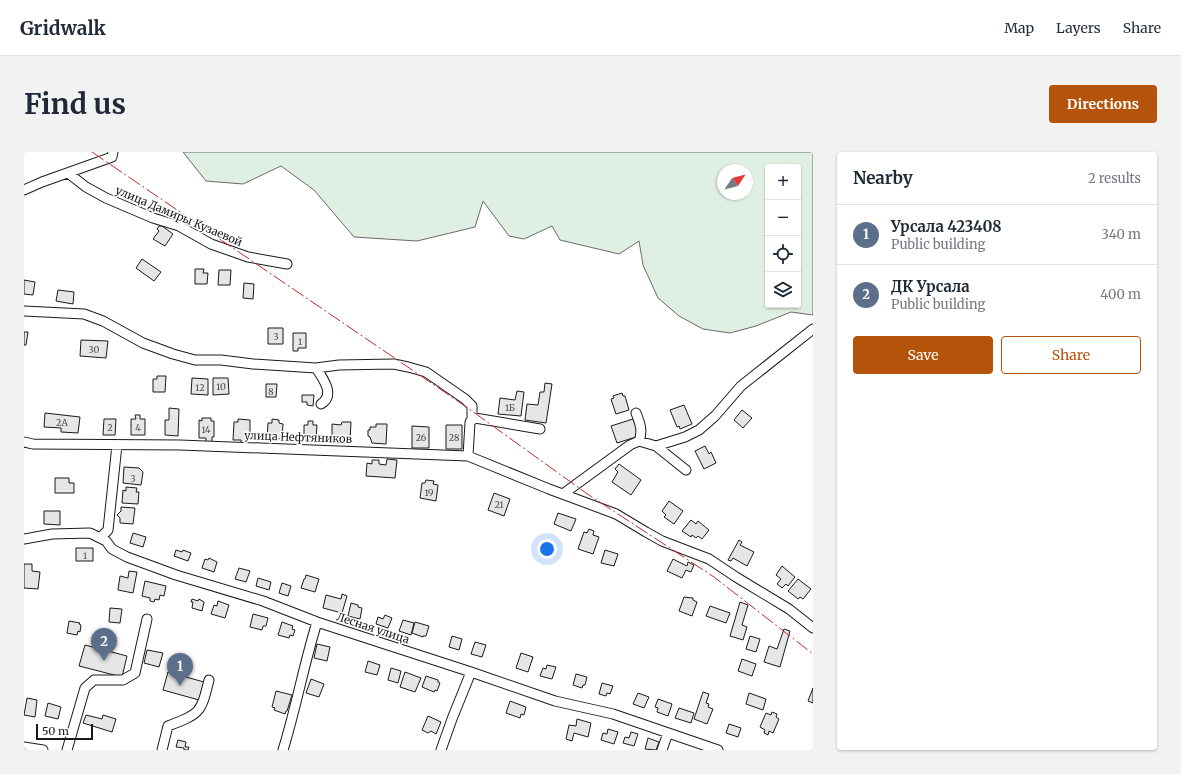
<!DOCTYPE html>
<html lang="en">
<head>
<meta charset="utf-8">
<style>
	:root { --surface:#fff; --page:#f2f2f3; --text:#1f2937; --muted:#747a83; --line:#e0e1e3; --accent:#b45309 }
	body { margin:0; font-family:Merriweather,serif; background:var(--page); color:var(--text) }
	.controls { position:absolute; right:12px; top:12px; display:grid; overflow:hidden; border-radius:4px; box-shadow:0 1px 3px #0004 }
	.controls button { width:36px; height:36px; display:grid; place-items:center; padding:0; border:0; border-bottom:1px solid var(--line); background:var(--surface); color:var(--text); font:20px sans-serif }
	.compass { position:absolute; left:693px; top:12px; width:36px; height:36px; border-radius:50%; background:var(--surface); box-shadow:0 1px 3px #0004; rotate:55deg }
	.scale { position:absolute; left:12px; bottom:10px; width:57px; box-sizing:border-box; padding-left:4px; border:2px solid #1a1a1a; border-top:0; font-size:11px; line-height:14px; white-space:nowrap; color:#1a1a1a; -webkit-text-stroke:3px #fff; paint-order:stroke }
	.you { position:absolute; left:523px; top:397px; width:14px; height:14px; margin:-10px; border:3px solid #fff; border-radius:50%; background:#1a73e8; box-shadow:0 0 0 6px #1a73e833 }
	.badge { display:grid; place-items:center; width:26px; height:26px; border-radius:50%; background:var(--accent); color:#fff; font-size:13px; font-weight:700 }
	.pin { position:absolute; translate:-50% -33px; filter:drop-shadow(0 1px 2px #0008) }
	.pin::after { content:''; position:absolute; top:21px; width:14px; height:12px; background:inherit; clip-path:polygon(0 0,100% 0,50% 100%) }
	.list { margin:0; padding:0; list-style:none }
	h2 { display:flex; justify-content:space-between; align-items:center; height:52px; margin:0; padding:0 16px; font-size:17px }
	h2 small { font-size:13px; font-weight:400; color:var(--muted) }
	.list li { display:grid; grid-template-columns:26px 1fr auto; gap:12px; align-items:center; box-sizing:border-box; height:60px; padding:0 16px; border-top:1px solid var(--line) }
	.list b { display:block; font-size:15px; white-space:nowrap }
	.list p { margin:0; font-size:13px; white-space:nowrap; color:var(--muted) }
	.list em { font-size:13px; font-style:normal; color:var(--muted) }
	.actions { display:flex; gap:8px; padding:12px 16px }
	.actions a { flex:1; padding:9px 0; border:1px solid var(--accent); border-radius:4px; text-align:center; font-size:14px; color:var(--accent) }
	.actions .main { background:var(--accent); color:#fff }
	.icon { flex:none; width:22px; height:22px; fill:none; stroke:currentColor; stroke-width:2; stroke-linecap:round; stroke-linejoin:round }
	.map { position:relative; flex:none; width:789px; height:598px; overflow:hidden; border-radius:4px }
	header { display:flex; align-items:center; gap:24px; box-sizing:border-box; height:56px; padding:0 20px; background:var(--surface); border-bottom:1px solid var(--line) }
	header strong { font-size:19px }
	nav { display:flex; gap:22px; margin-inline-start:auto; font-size:14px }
	.intro { display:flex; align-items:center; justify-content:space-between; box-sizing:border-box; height:96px; padding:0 24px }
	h1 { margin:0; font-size:28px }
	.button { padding:10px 18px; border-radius:4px; background:var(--accent); color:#fff; font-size:14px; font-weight:700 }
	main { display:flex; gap:24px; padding:0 24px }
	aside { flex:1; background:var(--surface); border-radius:4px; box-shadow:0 1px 3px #0004 }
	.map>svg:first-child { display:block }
</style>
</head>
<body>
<header>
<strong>Gridwalk</strong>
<nav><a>Map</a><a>Layers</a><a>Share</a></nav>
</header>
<div class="intro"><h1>Find us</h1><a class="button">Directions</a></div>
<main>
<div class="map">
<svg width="789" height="598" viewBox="0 0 789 598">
	<rect width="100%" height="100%" fill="#fff"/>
	<!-- green -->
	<path fill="#e0efe3" stroke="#6a6a6a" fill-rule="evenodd" d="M159,0H789V163L767,160L732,174L706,181L679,177L655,164L634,146L619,113L615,89L595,102L536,88L528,74L500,87L485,84L459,49L451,75L393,89L330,85L290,38L257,14L219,32L182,29ZM744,15H774V153H744ZM699,18H723V42H699Z"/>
	<!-- building -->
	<path fill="#e6e6e6" stroke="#1a1a1a" d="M135,74H138L149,82L141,94L129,87L135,79L133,77Z
		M118,107L137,120L130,129L112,116Z
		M171,117H180L179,121H184L183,132H171Z
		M195,118H207L206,133H194Z
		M0,128L11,130L9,143L0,142Z
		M220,131L230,132L229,147L219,146Z
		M34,138L50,140L49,152L32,149Z
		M244,176H259V192H244Z
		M0,180H4L2,193H0Z
		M269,181H282V196H274V199H269Z
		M57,188L84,189L82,206L56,204Z
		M133,224H142L141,240H129V227H133Z
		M168,226L184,227V243L167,242Z
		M189,226H204L205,242L189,243Z
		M521,231L528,232L522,271L501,268L503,252L514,253L516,240H520Z
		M242,232H253L252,245H242Z
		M493,239L500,240L497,264L474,262L476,246L491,248Z
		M598,241L599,244H601L605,258L592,262L587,247L590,246L589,244Z
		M278,243H290L289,254L283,253V250H278Z
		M660,253L668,272L656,277L655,274L653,275L646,258Z
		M145,256L155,257L154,284L141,283V268H145Z
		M718,258L728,266L719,276L710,268Z
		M21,261L56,265L54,281L37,280V276L20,275Z
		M111,263H116V267H121V283H107V267H112Z
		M178,266H187V269H190V285H188V290H182V286H175V268L178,269Z
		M80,267H92L91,283H79Z
		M214,267L226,268V281H223L222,291H217V288H209L210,270H214Z
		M248,267L255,268V271L259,272L258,287H243L244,271H248Z
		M609,267L615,284L593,291L587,274Z
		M284,269H289V273H293L292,287H280V273H284Z
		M318,270H327L326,289H308V272L317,273Z
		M352,272H363L362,292L348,291L346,285L344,284V278H346V275H352Z
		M422,273H438V297H422Z
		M388,274L405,275V296H388Z
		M681,294L685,302L687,300L692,311L680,317L671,299Z
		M363,307L373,308L371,326L342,324L343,311L348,312V308H355V312L362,313Z
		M595,312L617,328L607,343L588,330L594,320L591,317Z
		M100,315L115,316L119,320L117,333L99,331Z
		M31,326H45V331H50V341H31Z
		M402,328L410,329L409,332L414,333L412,349L396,346L398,331H401Z
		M102,335L113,336L112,340H115L114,352L98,351L99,338L102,339Z
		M470,341L486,347L480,364L464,358Z
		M645,349L659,359L650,372L640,365L642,363L638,359Z
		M97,355L111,356L109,372L96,371V366L93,363L97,359Z
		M20,359H36V373L20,372Z
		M534,361L552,367L547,379L530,372Z
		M667,368L672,372L674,369L685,378L678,387L674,384L672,386L668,383L667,385L658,379Z
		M565,377L570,379L569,383L575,385L569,402L554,397L560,380L563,381Z
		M109,381L122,385L119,395L106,391Z
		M715,388L718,390L716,393L730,400L723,414L709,406L707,409L704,408Z
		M52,396H69V409H52Z
		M152,398L158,400L159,398L167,401L164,409L150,404Z
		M581,398L594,402L590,414L577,411Z
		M185,406L193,410L190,420L178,416L181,407L184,408Z
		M649,407L663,414L664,410L670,413L667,420L662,418L658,426L643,419Z
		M0,412H8V419L16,420L14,437L0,436Z
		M758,414L771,425L764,434L762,432L758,436L753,432L757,427L752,423Z
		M215,416L226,419L222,430L211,427Z
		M105,419L113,420L109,441L94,438L96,424L104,426Z
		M282,423L295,427L291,440L277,436L280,427H281Z
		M234,426L247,430L245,438L232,434Z
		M774,427L787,437L779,447L776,445L774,447L764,439Z
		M121,429L142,434L140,444L136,443L135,448L131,447L130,450L126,449V446L118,444Z
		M258,431L267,434L264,444L255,441Z
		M318,442L323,444L318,461L299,456L302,443L317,447Z
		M660,445L669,446V448L673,450L668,464L655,459Z
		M168,447L174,449L175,447L180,450L178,459L168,456L169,450H167Z
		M194,449L205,453L201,466L187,462L190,453L193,454Z
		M716,450L724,453L718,473L723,475L719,488L706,484Z
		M327,451L334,453V455L338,456L336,467L324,464Z
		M686,454L706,461L702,471L682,464Z
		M86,456L98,457L96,471L85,470Z
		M229,462L244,466L242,474H239L238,478L226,475Z
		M361,463L368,466L364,476L352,472L354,465L359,467Z
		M379,468L390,471L387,483L375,479Z
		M45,469L56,471L55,472L57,473L56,480L54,479L53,483L43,481Z
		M258,470L269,474L268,477L271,478L269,484L266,483L265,486L254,483Z
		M391,470L405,474L402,484H399V485L388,481Z
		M760,477L766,479L756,515L740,510L745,494L753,497Z
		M428,484L438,487L435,498L425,495Z
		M726,484L736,487L732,500L722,497Z
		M451,490L462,493L458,505L447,502Z
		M293,492L306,495L303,509L290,506Z
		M61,493L103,504L98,525L55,514Z
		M123,498L139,501L135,515L120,511Z
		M497,501L509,505L504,520L492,516Z
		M718,507L732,512L728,524L714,519Z
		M344,509L356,513L353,523L341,520Z
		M523,513L532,515L528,527L516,524L519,516L522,517Z
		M367,516L377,519L374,531L364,528Z
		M144,520L180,530L175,548L139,538Z
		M381,520L397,526L391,540L376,535Z
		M552,522L563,525L561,533H559L558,536L549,533Z
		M402,524L414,528V530L416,531L413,539L411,538L410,540L398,535Z
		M287,527L300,532L295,545L282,541Z
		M578,531L589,534L586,542L583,541L582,544L575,542Z
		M789,536V551L784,549Z
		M252,539L268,543L263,559H262L261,562L250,558L251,556L248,555Z
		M679,540L685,542L682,551L685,552L684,555L689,557L683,572L670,567Z
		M614,541L625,545L620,556L609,552Z
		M725,541L742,547L739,558L722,552Z
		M3,546L13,548L11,565L0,563Z
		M634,547L648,552L644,564L633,560L634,556L631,555Z
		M486,549L502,555L500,563L497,562L496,566L482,561Z
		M24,551L37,555L34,567L21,564Z
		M655,556L670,561L667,571L651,566Z
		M748,560L753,562L752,565L755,567L749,581L745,579L744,583L740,581L741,578L736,575L742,561L747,563Z
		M62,563L78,567L79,563L92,567L88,580L59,571Z
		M404,564L417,570L412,582L407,579L404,581L398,578Z
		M553,567L567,571L564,585L550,581L548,589L542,587L545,573L552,574Z
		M705,572L717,576L714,585L702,581Z
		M584,577L594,580L590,592L577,588L579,581L583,582Z
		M607,580L614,582L610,594L599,591L601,585L605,586Z
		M624,586L635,590L632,598L621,597Z
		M154,588L162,590L161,595H165L164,598H160V596L152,595Z"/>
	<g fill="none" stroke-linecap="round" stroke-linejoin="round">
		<!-- minor casing -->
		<g stroke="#1a1a1a" stroke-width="11">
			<path id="minor" d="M44,21L62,35L82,46L129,66L155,74L187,92L224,105L263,112
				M0,38L18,30L88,5L89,0
				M0,159L60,162L79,169L119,191L149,202L171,208H197L229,212L292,216L315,213L370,212L384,215L402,220L441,247L448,254V267
				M292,216C298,225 312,243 297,252
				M612,261C616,271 619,279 615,289
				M0,290L9,292L156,293L444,304L525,337L592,362L622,380L638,389L685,407L712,425L765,457L789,476
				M632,294L662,318
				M444,304L446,270L451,266L516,277
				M539,342L606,293L615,289L632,294L661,285L675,278L691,264L717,234L789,177
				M76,386L84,378L93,293
				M0,387L28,382L66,381L82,389L88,397L103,405L152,423L239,449L293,470L447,520L531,549L589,562L694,598
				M0,595L19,598
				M43,598L61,536L70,528H99L111,521L123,467
				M138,598L144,574C176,562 177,561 185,528
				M259,598C272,556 280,512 293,470
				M417,598L428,567L447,520
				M638,598L644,581"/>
		</g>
		<!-- minor -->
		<use href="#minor" stroke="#fff" stroke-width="9"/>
		<!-- power -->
		<path stroke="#c62828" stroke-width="1" stroke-dasharray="14 3 2 3" stroke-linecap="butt" d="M68,0L441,254L562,341L690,425L789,502"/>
	</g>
	<g text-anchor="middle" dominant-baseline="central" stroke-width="3" stroke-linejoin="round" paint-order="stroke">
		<!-- number labels -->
		<g font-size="9" fill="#4d4d4d">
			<text x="252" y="184">3</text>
			<text x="276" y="189">1</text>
			<text x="70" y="197">30</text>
			<text x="197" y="234">10</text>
			<text x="176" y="235">12</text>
			<text x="247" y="239">8</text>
			<text x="486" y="255">1Б</text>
			<text x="38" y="270">2А</text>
			<text x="86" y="275">2</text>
			<text x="114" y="275">4</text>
			<text x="182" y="277">14</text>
			<text x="397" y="285">26</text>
			<text x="430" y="285">28</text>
			<text x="109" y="326">3</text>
			<text x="405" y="340">19</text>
			<text x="475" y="352">21</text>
			<text x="61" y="403">1</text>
		</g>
		<!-- street labels -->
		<g font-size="11" fill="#1a1a1a" stroke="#fff">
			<text transform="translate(155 64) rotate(23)">улица Дамиры Кузаевой</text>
			<text transform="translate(274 285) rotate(2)">улица Нефтяников</text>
			<text transform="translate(349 476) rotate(18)">Лесная улица</text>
		</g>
	</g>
</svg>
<div class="controls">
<button>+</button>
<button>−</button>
<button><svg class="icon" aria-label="locate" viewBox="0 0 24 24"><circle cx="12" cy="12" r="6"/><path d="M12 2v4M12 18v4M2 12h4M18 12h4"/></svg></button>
<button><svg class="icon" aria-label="layers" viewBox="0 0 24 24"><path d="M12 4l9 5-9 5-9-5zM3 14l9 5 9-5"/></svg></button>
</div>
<svg class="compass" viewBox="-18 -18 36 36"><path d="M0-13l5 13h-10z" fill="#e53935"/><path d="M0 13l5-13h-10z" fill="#747a83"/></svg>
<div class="scale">50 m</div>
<div class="you"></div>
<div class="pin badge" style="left:156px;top:534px;background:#5c6f8a">1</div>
<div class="pin badge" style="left:80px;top:509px;background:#5c6f8a">2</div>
</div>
<aside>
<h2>Nearby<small>2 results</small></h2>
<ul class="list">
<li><span class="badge" style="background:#5c6f8a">1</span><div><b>Урсала 423408</b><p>Public building</p></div><em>340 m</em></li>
<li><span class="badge" style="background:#5c6f8a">2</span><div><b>ДК Урсала</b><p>Public building</p></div><em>400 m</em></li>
</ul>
<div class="actions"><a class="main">Save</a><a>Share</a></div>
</aside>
</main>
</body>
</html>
